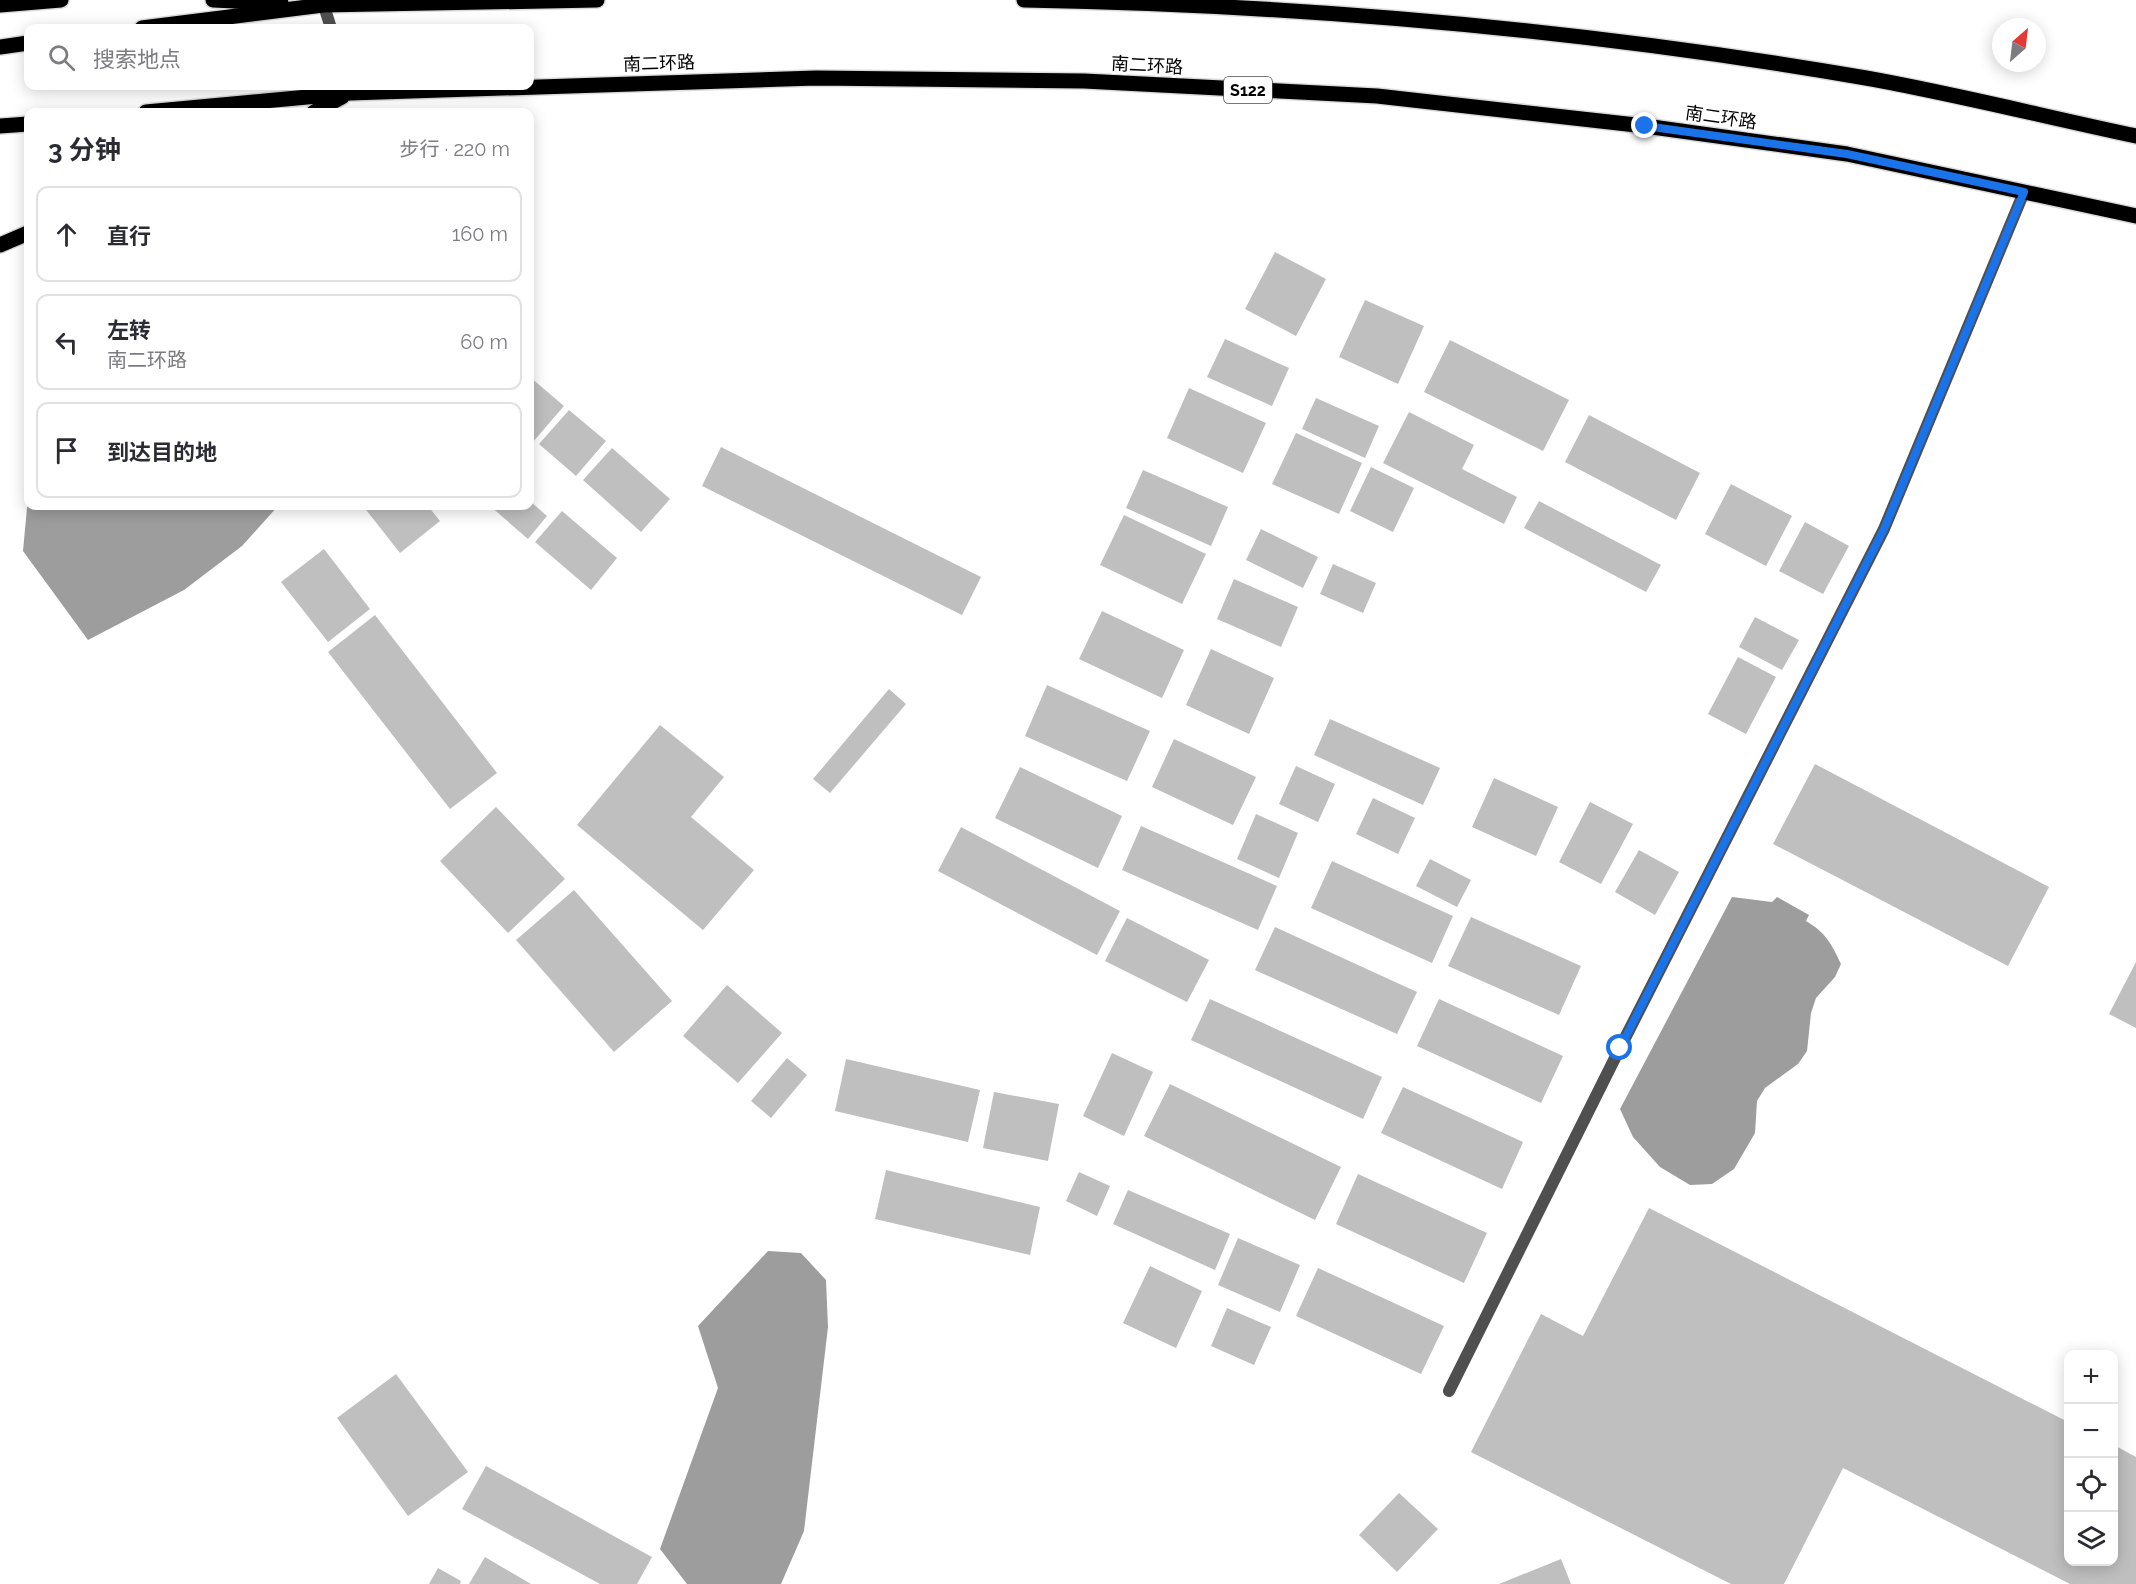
<!DOCTYPE html>
<html lang="zh">
<head>
<meta charset="utf-8">
<style>
	:root { --surface:#fff; --page:#f2f2f3; --text:#2b2b33; --muted:#7c7c81; --line:#e1e1e2 }
	body { margin:0; font-family:Raleway,"Noto Sans SC",sans-serif; background:var(--page); color:var(--text) }
	.controls { position:absolute; right:18px; bottom:18px; display:grid; overflow:hidden; border-radius:12px; box-shadow:0 3px 15px #0003 }
	.controls button { width:54px; height:54px; display:grid; place-items:center; padding:0; border:0; border-bottom:2px solid var(--line); background:var(--surface); color:var(--text); font:30px sans-serif }
	.compass { position:absolute; left:1992px; top:18px; width:54px; height:54px; border-radius:50%; background:var(--surface); box-shadow:0 3px 15px #0003; rotate:28deg }
	.stop { position:absolute; width:18px; height:18px; margin:-14px; border:4px solid #1a73e8; border-radius:50%; background:#fff }
	.stop.end { background:#1a73e8; border-color:#fff; box-shadow:0 2px 6px #0008 }
	.list { margin:0; padding:0; list-style:none }
	h2 { display:flex; justify-content:space-between; align-items:center; height:78px; margin:0; padding:0 24px; font-size:26px }
	h2 small { font-size:20px; font-weight:400; color:var(--muted) }
	.list li { display:grid; grid-template-columns:39px 1fr auto; gap:18px; align-items:center; box-sizing:border-box; height:96px; margin:0 12px 12px; padding:0 12px; border:2px solid var(--line); border-radius:12px }
	.list b { display:block; font-size:22px; white-space:nowrap }
	.list p { margin:0; font-size:20px; white-space:nowrap; color:var(--muted) }
	.list em { font-size:20px; font-style:normal; color:var(--muted) }
	.icon { flex:none; width:33px; height:33px; fill:none; stroke:currentColor; stroke-width:2; stroke-linecap:round; stroke-linejoin:round }
	.map { position:relative; flex:none; width:2136px; height:1584px; overflow:hidden }
	.search { position:absolute; background:var(--surface); box-shadow:0 3px 15px #0003; left:24px; top:24px; width:510px; height:66px; display:flex; align-items:center; gap:15px; box-sizing:border-box; padding:0 21px; border-radius:12px; color:var(--muted); font-size:22px }
	.panel { position:absolute; background:var(--surface); box-shadow:0 3px 15px #0003; left:24px; top:108px; width:510px; height:402px; border-radius:12px }
	.map>svg:first-child { display:block }
</style>
</head>
<body>
<div class="map">
<svg width="2136" height="1584" viewBox="0 0 2136 1584">
	<rect width="100%" height="100%" fill="#fff"/>
	<!-- water -->
	<path fill="#9d9d9d" d="M28,497V506H278L242,546L184,590L88,640L23,551Z
		M1732,897L1772,902L1777,897L1809,915L1806,921C1826,933 1831,943 1841,964L1835,977L1816,998L1811,1013L1807,1051L1798,1064L1765,1088L1757,1101L1755,1133L1734,1169L1712,1184L1690,1185L1660,1167L1633,1137L1620,1109Z
		M768,1251L801,1253L826,1280L828,1327L804,1531L781,1584H687L660,1549L718,1388L698,1326Z"/>
	<!-- building -->
	<path fill="#bfbfbf" d="M1275,252L1326,279L1296,336L1245,309Z
		M1365,300L1424,326L1398,384L1339,357Z
		M1225,339L1289,368L1272,406L1207,377Z
		M1450,340L1569,400L1543,451L1424,392Z
		M530,377L564,406L532,443L530,441Z
		M1189,388L1266,423L1243,473L1167,438Z
		M1316,398L1379,426L1365,458L1302,429Z
		M569,410L606,441L576,476L539,444Z
		M1409,412L1474,445L1462,469L1517,497L1504,524L1383,463Z
		M1589,415L1700,473L1676,520L1565,462Z
		M1296,433L1362,463L1339,514L1272,484Z
		M721,447L981,577L962,615L702,486Z
		M612,448L670,499L641,532L583,480Z
		M1371,467L1414,488L1393,532L1350,511Z
		M1143,470L1228,507L1211,546L1126,508Z
		M1731,484L1792,516L1766,566L1705,534Z
		M530,501L547,516L528,539L490,506H530Z
		M1539,501L1661,565L1646,592L1524,528Z
		M363,506H428L440,521L400,553Z
		M562,511L617,558L591,590L535,542Z
		M1124,515L1206,554L1182,604L1100,565Z
		M1805,522L1849,546L1823,594L1779,571Z
		M1261,529L1318,557L1303,588L1246,560Z
		M324,549L370,609L328,642L281,582Z
		M1333,564L1376,583L1363,613L1320,594Z
		M1234,579L1298,607L1281,647L1217,619Z
		M1102,611L1184,650L1162,698L1079,659Z
		M375,615L497,773L450,809L328,652Z
		M1755,617L1799,640L1782,670L1739,647Z
		M1211,649L1274,678L1249,734L1186,705Z
		M1738,657L1776,677L1746,734L1708,714Z
		M1047,685L1150,731L1127,781L1025,736Z
		M889,689L906,704L830,793L813,779Z
		M1330,719L1440,768L1423,805L1314,755Z
		M660,725L724,777L691,817L754,870L703,930L577,825Z
		M1174,739L1256,777L1233,825L1152,787Z
		M1815,764L2049,887L2008,966L1773,844Z
		M1296,766L1335,784L1318,822L1279,804Z
		M1020,767L1122,816L1098,868L995,818Z
		M1494,778L1558,807L1536,856L1472,827Z
		M1373,798L1415,818L1398,854L1356,834Z
		M1590,802L1633,824L1601,884L1559,862Z
		M496,807L565,879L508,933L440,861Z
		M1256,814L1298,833L1279,878L1237,859Z
		M1141,826L1277,886L1258,930L1122,870Z
		M961,827L1120,911L1097,955L938,871Z
		M1639,850L1679,872L1655,915L1615,892Z
		M1430,859L1471,880L1457,907L1416,886Z
		M1332,861L1453,916L1432,963L1311,908Z
		M574,890L672,1001L614,1052L516,940Z
		M1471,917L1581,966L1559,1015L1448,966Z
		M1127,918L1209,960L1187,1002L1105,961Z
		M1275,927L1417,992L1397,1034L1255,970Z
		M2136,962V1028L2109,1014Z
		M727,985L782,1033L738,1083L683,1036Z
		M1210,999L1382,1077L1363,1119L1191,1040Z
		M1439,999L1563,1056L1541,1103L1417,1046Z
		M1112,1053L1153,1072L1124,1136L1083,1116Z
		M787,1058L807,1075L771,1118L751,1101Z
		M846,1059L980,1090L968,1142L835,1111Z
		M1170,1084L1341,1167L1315,1220L1144,1136Z
		M1403,1087L1523,1142L1502,1189L1381,1133Z
		M994,1092L1059,1104L1048,1161L983,1148Z
		M886,1170L1040,1207L1030,1255L875,1219Z
		M1079,1172L1110,1186L1097,1216L1066,1201Z
		M1358,1174L1487,1233L1464,1283L1336,1224Z
		M1128,1190L1230,1234L1215,1270L1113,1224Z
		M1649,1208L2068,1422V1562H2114V1445L2136,1457V1584H2070L1843,1468L1784,1584H1731L1471,1452L1541,1314L1583,1336Z
		M1238,1238L1300,1265L1280,1312L1218,1285Z
		M1150,1266L1202,1291L1176,1348L1123,1323Z
		M1318,1268L1444,1326L1421,1374L1296,1316Z
		M1227,1308L1271,1327L1254,1365L1211,1346Z
		M396,1374L468,1472L408,1516L337,1418Z
		M486,1466L652,1557L637,1584H600L462,1509Z
		M1399,1493L1438,1529L1397,1572L1359,1535Z
		M485,1557L531,1584H469Z
		M1561,1559L1571,1584H1499Z
		M438,1568L461,1581L460,1584H429Z"/>
	<g fill="none" stroke-linecap="round" stroke-linejoin="round">
		<!-- primary casing -->
		<g stroke="#dbdbdb" stroke-width="18">
			<path id="primary" d="M213,0L281,3
				M1024,0C1306,5 1588,30 1866,78C1956,94 2046,117 2136,136
				M0,5L61,0
				M142,28L323,5L597,0
				M0,47L28,43
				M146,112L350,93L816,78L1084,81L1377,96L1645,126L1847,154L2136,216
				M314,112L342,97
				M0,126L28,124
				M0,245L28,233"/>
		</g>
		<!-- minor -->
		<path stroke="#4f4f4f" stroke-width="12" d="M1449,1391L1620,1048L1884,529L2024,192"/>
		<!-- tertiary -->
		<path stroke="#4f4f4f" stroke-width="12" d="M322,0L331,28"/>
		<!-- primary -->
		<use href="#primary" stroke="#000" stroke-width="15"/>
	</g>
	<g fill="none" stroke-linecap="round" stroke-linejoin="round">
		<!-- route -->
		<path stroke="#1a73e8" stroke-width="8" d="M1620,1048L1884,529L2024,192L1847,154L1645,126"/>
	</g>
	<g text-anchor="middle" dominant-baseline="central" stroke-width="6" stroke-linejoin="round" paint-order="stroke">
		<!-- shield labels -->
		<rect fill="#fff" stroke="#4c4c4c" stroke-width="1.5" x="1224" y="77" width="48" height="26" rx="4.5"/>
		<g font-size="16" font-weight="bold" fill="#000">
			<text x="1248" y="90">S122</text>
		</g>
		<!-- street labels -->
		<g font-size="18" fill="#000" stroke="#fff">
			<text transform="translate(659 63) rotate(-2)">南二环路</text>
			<text transform="translate(1147 65) rotate(3)">南二环路</text>
			<text transform="translate(1721 117) rotate(8)">南二环路</text>
		</g>
	</g>
</svg>
<div class="controls">
<button>+</button>
<button>−</button>
<button><svg class="icon" aria-label="locate" viewBox="0 0 24 24"><circle cx="12" cy="12" r="6"/><path d="M12 2v4M12 18v4M2 12h4M18 12h4"/></svg></button>
<button><svg class="icon" aria-label="layers" viewBox="0 0 24 24"><path d="M12 4l9 5-9 5-9-5zM3 14l9 5 9-5"/></svg></button>
</div>
<svg class="compass" viewBox="-18 -18 36 36"><path d="M0-13l5 13h-10z" fill="#e53935"/><path d="M0 13l5-13h-10z" fill="#7c7c81"/></svg>
<div class="stop" style="left:1620px;top:1048px"></div>
<div class="stop end" style="left:1645px;top:126px"></div>
<div class="search"><svg class="icon" aria-label="search" viewBox="0 0 24 24"><circle cx="10" cy="10" r="6"/><path d="M15 15l6 6"/></svg>搜索地点</div>
<section class="panel">
<h2>3 分钟<small>步行 · 220 m</small></h2>
<ul class="list">
<li><svg class="icon" aria-label="ahead" viewBox="0 0 24 24"><path d="M12 20V5M6 11l6-6 6 6"/></svg><div><b>直行</b></div><em>160 m</em></li>
<li><svg class="icon" aria-label="left" viewBox="0 0 24 24"><path d="M17 20v-9H6M10 6l-5 5 5 5"/></svg><div><b>左转</b><p>南二环路</p></div><em>60 m</em></li>
<li><svg class="icon" aria-label="arrive" viewBox="0 0 24 24"><path d="M6 21V4h12l-3 4 3 4H6"/></svg><div><b>到达目的地</b></div></li>
</ul>
</section>
</div>
</body>
</html>
